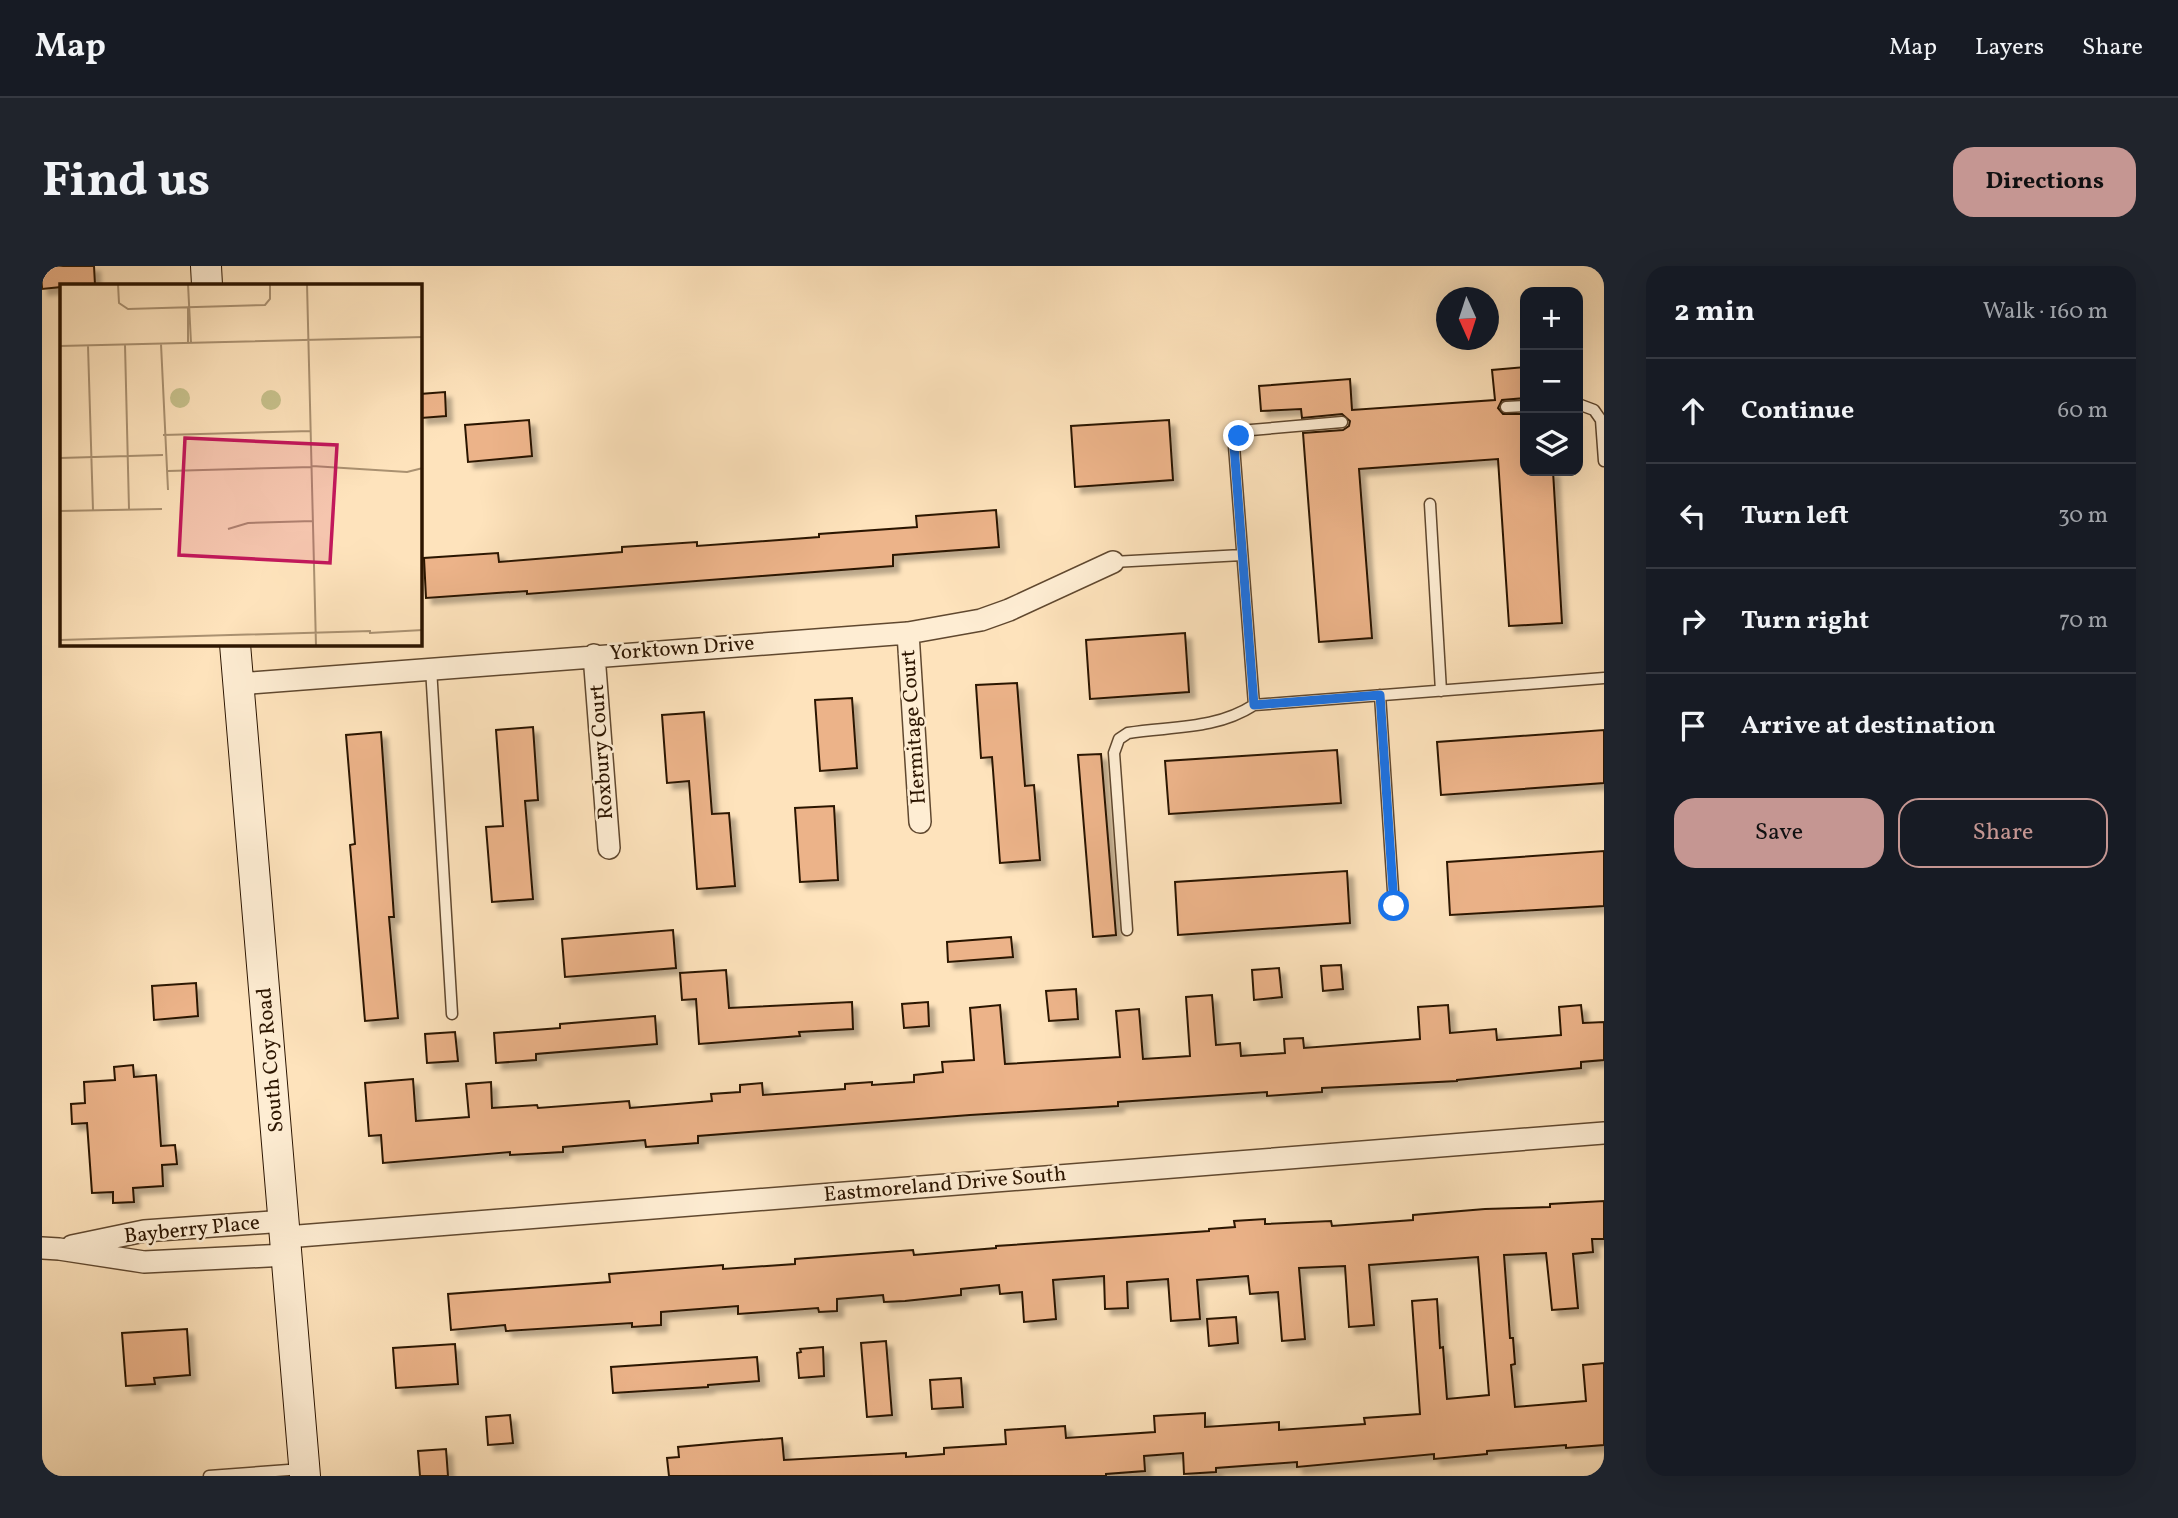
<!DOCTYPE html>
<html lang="en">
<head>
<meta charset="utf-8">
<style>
	:root { --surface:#171b24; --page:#20242c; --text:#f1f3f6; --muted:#9ea1a6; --line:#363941; --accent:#c59692 }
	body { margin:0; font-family:Vollkorn,serif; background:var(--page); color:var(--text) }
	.controls { position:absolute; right:21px; top:21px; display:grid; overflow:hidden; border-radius:14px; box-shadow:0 7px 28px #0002 }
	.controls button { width:63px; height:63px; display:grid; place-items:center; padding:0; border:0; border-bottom:2px solid var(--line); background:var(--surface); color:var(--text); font:35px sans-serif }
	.compass { position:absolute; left:1394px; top:21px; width:63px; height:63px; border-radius:50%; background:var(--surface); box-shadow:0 7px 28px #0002; rotate:177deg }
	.stop { position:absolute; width:21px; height:21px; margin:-16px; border:5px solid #1a73e8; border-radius:50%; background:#fff }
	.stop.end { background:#1a73e8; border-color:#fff; box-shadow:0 2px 7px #0008 }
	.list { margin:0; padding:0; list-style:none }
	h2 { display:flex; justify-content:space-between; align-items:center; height:91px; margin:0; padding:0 28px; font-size:30px }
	h2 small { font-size:23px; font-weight:400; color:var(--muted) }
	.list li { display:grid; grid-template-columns:46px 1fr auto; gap:21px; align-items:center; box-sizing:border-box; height:105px; padding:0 28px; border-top:2px solid var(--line) }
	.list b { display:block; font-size:26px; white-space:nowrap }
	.list em { font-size:23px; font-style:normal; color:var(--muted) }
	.actions { display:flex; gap:14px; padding:21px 28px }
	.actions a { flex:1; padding:16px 0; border:2px solid var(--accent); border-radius:21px; text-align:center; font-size:24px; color:var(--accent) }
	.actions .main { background:var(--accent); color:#111 }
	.icon { flex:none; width:38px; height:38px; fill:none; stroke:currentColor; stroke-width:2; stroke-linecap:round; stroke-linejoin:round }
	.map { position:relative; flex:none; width:1562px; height:1210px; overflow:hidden; border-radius:21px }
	header { display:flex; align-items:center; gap:42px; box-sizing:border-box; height:98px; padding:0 35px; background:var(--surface); border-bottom:2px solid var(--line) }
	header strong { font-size:33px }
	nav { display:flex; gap:38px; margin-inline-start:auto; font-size:24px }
	.intro { display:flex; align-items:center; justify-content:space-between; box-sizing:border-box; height:168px; padding:0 42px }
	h1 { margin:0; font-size:49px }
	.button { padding:18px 32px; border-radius:21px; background:var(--accent); color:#111; font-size:24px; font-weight:700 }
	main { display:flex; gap:42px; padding:0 42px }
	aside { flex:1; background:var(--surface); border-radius:21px; box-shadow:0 7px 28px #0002 }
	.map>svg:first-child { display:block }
</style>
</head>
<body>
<header>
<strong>Map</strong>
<nav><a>Map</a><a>Layers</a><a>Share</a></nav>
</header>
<div class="intro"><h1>Find us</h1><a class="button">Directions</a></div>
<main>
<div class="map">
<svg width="1562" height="1210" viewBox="0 0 1562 1210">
	<defs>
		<filter id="shadow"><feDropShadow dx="6" dy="6" stdDeviation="2" flood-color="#0004"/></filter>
	</defs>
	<rect width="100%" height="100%" fill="#fee3bc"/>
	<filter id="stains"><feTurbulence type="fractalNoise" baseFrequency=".00286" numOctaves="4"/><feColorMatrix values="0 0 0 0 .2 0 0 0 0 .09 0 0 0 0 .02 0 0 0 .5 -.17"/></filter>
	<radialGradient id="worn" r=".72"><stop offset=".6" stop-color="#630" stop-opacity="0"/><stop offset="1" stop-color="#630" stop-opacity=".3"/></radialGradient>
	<!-- building -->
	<path fill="#ecb389" stroke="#2c1500" stroke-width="2" filter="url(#shadow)" d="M0,0H52L53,19H19V21L0,23Z
		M1483,101V132L1460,134L1456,142L1461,148H1483V205H1511L1520,357L1467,360L1456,193L1317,203L1330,372L1277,376L1261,167L1301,164L1307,160L1308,155L1300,148L1260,152L1259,143L1219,145L1217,120L1308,113L1310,144L1453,134L1450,104Z
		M403,126L404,150L379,152L378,128Z
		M487,154L490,190L426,196L423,159Z
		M1127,154L1131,214L1033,221L1029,160Z
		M954,244L957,281L851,289V300L485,328V325L384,332L382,292L456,287L457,296L580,286V281L655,276V280L777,271V268L875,261L874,250Z
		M1143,367L1147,426L1048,433L1044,374Z
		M975,417L983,520L992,519L998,594L958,597L950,491L939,492L934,419Z
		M810,432L815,502L778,505L773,434Z
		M662,446L670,548L687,547L693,620L655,623L647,515L625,517L620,449Z
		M491,461L496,534L483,535L491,633L450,636L444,561L461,560L454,464Z
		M1562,464V517L1399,529L1395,476Z
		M339,466L352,651H347L356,752L323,755L308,579L313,578L304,469Z
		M1295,484L1299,537L1127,548L1123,495Z
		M1059,488L1074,669L1051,671L1036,489Z
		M792,540L796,614L758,616L753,542Z
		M1562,585V640L1408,649L1405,596Z
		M1305,605L1308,657L1136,669L1133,616Z
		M631,664L634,702L523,711L520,673Z
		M969,671L971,691L906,696L905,676Z
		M1299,699L1301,723L1281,725L1279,700Z
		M1237,702L1240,731L1212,734L1210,704Z
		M684,704L687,742L810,736L811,763L757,766L758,770L657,778L654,733L640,734L638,707Z
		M154,717L156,750L112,754L110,720Z
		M1034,723L1036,753L1007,755L1004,725Z
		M1170,729L1174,779L1198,777L1199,790L1243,787L1242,773L1261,772L1262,782L1378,773L1376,741L1406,739L1408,767L1454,763L1455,774L1519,769L1517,741L1539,739L1541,757L1562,756V794L1539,796V802L1415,814V815L1280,822V826L1225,830V826L1076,836V840L928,849L656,870V877L604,881L603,874L521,881V886L468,889V886L341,897L339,869L327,870L323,817L371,813L374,855L427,851L424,818L449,816L450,842L495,839L496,842L587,835L588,842L670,835L669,828L698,826V819L720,817L721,829L803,823V818L830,816V819L872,816V809L901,806L900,796L932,794L928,742L958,739L963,798L1078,791L1074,745L1097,743L1101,793L1148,790L1144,731Z
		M886,736L887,760L862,762L860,738Z
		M613,750L615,778L494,788V794L454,797L452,767L518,762V758Z
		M413,766L416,795L385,797L383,768Z
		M91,799L92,811L114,809L119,880L133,879L135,898L120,899L121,920L91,922L92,936L71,937V926L50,927L45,857L30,858L29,838L43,837L42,816L73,814L72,801Z
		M1562,935V973H1550L1551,986L1531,988L1536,1042L1510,1044L1504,987L1462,989L1468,1072H1471L1473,1098L1469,1099L1473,1141L1544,1135L1541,1099L1562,1097V1179L1524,1182V1179L1445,1185V1188L1392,1193V1188L1255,1201V1196L1174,1202V1206L1142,1208L1141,1187L1102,1190L1103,1205L1064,1208V1210H627L625,1192L637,1191L636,1181L690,1176L740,1172L742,1194L864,1187V1191L902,1188V1182L964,1178L963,1164L1023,1160L1024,1172L1113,1166L1112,1150L1163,1147V1161L1237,1156V1164L1323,1158L1322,1152L1378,1148L1370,1035L1395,1033L1398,1082L1401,1081L1405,1133L1447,1129L1436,991L1327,999L1332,1059L1307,1061L1303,1000L1257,1002L1263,1073L1240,1075L1236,1026L1208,1028L1206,1010L1155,1014L1158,1053L1129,1055L1126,1013L1085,1016L1086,1042L1063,1043L1062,1010L1011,1014L1014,1053L982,1056L980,1026L958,1028L957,1019L919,1023V1029L863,1035L842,1036L841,1029L795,1033V1045L777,1046L776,1042L696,1048V1040L619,1046V1059L590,1061V1057L464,1065L463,1059L409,1064L406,1028L568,1016L567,1008L681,999V1003L753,998V993L871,984L872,989L954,982V980L1167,965V963L1193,961L1192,955L1223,953V958L1289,955L1290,960L1371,954V949L1443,943L1508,941V938Z
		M1194,1051L1196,1077L1167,1080L1165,1053Z
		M145,1063L148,1109L112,1112L113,1118L84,1120L80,1067Z
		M844,1075L850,1149L825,1151L819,1077Z
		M413,1078L416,1118L354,1122L351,1082Z
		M781,1081L782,1110L757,1112L755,1087L759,1086L758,1083Z
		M715,1091L717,1115L666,1119V1121L571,1127L569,1101Z
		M919,1112L921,1141L890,1143L888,1114Z
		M468,1149L471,1177L446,1179L444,1151Z
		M404,1183L406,1210H378L376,1185Z"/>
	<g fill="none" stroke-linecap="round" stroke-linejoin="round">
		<!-- lane casing -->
		<g stroke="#60482f" stroke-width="13">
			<path id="lane" d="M1536,138L1552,144L1559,154L1562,195
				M1464,141L1483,140
				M1388,238L1399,425
				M1071,296L1200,289
				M389,402L410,748
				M1338,429L1352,640
				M1212,439L1192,180L1197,170L1209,164L1300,156
				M1085,664L1072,487L1077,473L1086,467C1130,460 1173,464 1212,439L1562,412
				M167,1210L260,1203"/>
		</g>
		<!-- street casing -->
		<g stroke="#60482f" stroke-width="24">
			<path id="street" d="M866,367L878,556
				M552,389L567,582
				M196,418L866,367L939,354L967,344L1071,296
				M244,971L1562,867
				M30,980L102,965L243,955
				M0,982L17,983L102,996L245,989"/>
		</g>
		<!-- secondary casing -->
		<g stroke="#2c1500" stroke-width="32">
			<path id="secondary" d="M164,0L165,19
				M193,378L263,1210"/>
		</g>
		<!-- lane -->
		<use href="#lane" stroke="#feedd3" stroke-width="10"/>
		<!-- street -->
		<use href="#street" stroke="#feedd3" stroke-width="21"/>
		<!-- secondary -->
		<use href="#secondary" stroke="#feedd3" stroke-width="30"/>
	</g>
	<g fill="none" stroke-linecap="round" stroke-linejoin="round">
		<!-- route -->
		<path stroke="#1a73e8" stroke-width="9" d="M1197,170L1192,180L1212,439L1338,429L1352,640"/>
	</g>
	<g text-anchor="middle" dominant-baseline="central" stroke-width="5" stroke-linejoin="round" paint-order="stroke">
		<!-- street labels -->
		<g font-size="21" fill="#2c1500" stroke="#feedd3">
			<text transform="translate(640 383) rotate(-4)">Yorktown Drive</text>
			<text transform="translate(872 461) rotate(-94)">Hermitage Court</text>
			<text transform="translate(560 486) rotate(-94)">Roxbury Court</text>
			<text transform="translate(229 794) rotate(-95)">South Coy Road</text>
			<text transform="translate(903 919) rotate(-5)">Eastmoreland Drive South</text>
			<text transform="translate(150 964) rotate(-6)">Bayberry Place</text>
		</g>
	</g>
	<!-- overview -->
	<g transform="translate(18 18)">
		<rect width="362" height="362" fill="#fee3bc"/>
		<path d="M110 114a10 10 0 1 1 20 0a10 10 0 1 1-20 0ZM201 116a10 10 0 1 1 20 0a10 10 0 1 1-20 0Z" fill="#c7c18c"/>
		<path fill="none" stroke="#aa9171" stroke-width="2" d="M58,0L59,19L68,25L205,21L210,15V0M128,0L131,59M247,0L256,362M128,59V23M101,60L108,206M65,61L69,225M0,62L363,53M28,62L33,226M103,151L251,147M0,174L103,171M252,182L347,188L363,184M108,187L252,183M0,227L102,225M168,245L188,239L253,237M309,349L363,346M0,356L311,347"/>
		<path fill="#c2185b" fill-opacity="0.15" stroke="#c2185b" stroke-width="3.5" d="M125,154L277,161L270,279L119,271Z"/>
		<rect width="362" height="362" fill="none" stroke="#2c1500" stroke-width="3.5"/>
	</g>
	<rect width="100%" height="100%" filter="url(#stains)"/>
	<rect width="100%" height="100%" fill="url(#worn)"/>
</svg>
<div class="controls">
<button>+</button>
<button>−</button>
<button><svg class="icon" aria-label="layers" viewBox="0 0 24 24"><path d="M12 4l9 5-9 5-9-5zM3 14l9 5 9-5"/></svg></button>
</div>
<svg class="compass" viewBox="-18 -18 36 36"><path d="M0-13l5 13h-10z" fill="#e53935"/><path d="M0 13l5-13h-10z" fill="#9ea1a6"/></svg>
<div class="stop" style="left:1352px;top:640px"></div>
<div class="stop end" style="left:1197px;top:170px"></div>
</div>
<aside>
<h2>2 min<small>Walk · 160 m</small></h2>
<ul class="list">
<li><svg class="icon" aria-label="ahead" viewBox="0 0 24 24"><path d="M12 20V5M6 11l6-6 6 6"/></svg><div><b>Continue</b></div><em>60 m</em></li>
<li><svg class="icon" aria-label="left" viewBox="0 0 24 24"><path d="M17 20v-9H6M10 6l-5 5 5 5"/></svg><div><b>Turn left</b></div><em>30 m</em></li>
<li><svg class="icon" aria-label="right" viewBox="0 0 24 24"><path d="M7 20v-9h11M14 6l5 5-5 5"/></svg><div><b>Turn right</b></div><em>70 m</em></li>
<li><svg class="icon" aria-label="arrive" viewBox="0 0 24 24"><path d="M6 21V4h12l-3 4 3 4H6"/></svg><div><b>Arrive at destination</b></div></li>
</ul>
<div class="actions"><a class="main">Save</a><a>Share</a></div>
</aside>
</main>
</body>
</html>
